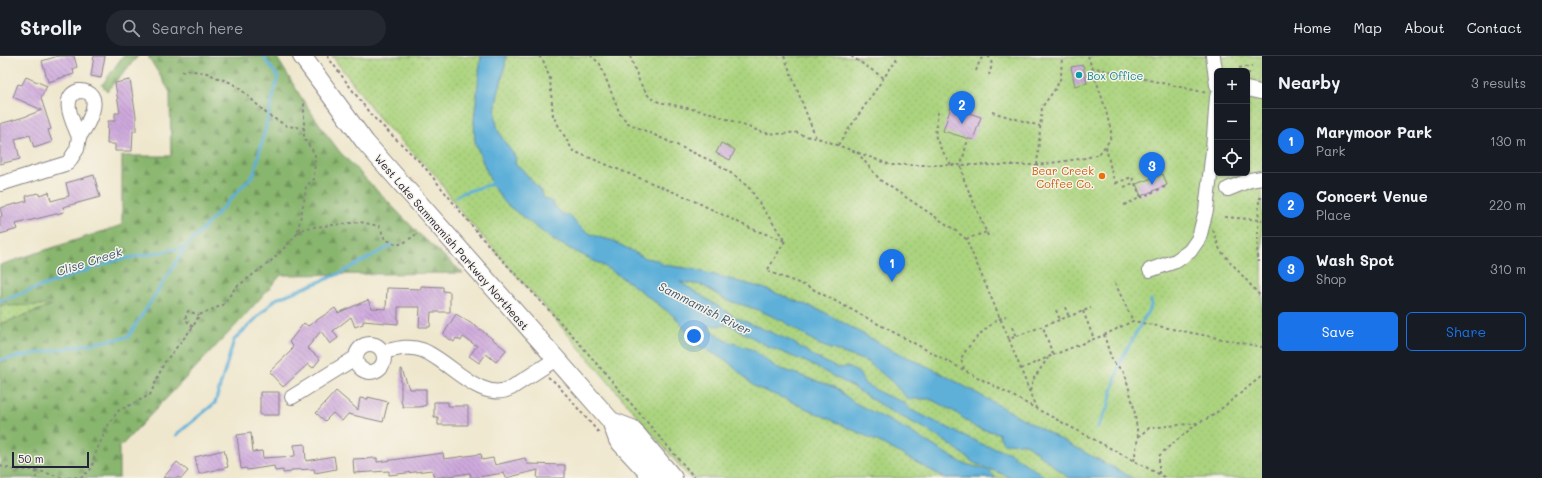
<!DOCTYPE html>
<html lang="en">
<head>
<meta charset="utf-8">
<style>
	:root { --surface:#171b24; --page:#242831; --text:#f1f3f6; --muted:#9ea1a6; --line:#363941; --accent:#1a73e8 }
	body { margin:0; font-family:Mali,sans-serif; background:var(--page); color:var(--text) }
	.controls { position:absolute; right:12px; top:12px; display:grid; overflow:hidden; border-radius:6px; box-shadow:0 1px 3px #0004 }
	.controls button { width:36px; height:36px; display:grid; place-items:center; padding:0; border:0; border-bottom:1px solid var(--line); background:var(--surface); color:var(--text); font:20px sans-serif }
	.scale { position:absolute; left:12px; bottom:10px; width:77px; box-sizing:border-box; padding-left:4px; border:2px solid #22223b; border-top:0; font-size:11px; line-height:14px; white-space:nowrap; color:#22223b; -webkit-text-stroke:3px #f7f3e8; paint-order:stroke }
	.you { position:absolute; left:694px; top:280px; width:14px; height:14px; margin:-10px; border:3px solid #fff; border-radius:50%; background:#1a73e8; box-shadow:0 0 0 6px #1a73e833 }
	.badge { display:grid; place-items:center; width:26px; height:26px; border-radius:50%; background:var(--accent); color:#fff; font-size:13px; font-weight:700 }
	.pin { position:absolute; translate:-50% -33px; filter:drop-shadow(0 1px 2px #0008) }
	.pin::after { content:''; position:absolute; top:21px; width:14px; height:12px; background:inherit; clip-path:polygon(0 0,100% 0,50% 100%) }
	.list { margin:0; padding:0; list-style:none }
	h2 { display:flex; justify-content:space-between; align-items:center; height:52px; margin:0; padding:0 16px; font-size:17px }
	h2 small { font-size:13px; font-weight:400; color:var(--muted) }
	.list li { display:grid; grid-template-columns:26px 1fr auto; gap:12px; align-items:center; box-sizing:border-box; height:64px; padding:0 16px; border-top:1px solid var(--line) }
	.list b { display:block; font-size:15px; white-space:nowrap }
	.list p { margin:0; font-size:13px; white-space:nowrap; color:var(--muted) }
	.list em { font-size:13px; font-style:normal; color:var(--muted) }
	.actions { display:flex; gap:8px; padding:12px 16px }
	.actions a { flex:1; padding:9px 0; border:1px solid var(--accent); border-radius:6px; text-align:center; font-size:14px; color:var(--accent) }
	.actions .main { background:var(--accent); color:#fff }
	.icon { flex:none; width:22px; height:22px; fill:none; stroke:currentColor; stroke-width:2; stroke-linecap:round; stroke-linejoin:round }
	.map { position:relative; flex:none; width:1262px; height:422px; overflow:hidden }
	header { display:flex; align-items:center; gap:24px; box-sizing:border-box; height:56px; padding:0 20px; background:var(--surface); border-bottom:1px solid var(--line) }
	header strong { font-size:19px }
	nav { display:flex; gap:22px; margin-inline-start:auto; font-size:14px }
	.search { width:280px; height:36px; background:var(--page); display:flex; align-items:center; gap:10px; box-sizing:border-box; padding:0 14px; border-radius:22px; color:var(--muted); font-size:15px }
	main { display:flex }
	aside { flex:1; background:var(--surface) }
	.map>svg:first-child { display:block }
</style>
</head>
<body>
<header>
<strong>Strollr</strong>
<div class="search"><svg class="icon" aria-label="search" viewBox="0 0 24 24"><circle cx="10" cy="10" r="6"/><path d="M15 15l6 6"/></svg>Search here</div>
<nav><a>Home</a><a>Map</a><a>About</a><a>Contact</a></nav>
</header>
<main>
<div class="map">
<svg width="1262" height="422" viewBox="0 0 1262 422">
	<defs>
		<pattern id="forest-firs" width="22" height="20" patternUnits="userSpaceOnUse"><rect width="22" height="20" fill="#89b66e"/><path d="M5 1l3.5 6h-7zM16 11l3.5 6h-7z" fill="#70945c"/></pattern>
		<pattern id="park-dots" width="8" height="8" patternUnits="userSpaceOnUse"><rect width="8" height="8" fill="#acd47f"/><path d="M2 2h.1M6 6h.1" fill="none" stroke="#94b66f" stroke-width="1.8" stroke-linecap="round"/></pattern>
		<pattern id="building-back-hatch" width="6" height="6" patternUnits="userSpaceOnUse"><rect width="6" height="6" fill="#cea9dd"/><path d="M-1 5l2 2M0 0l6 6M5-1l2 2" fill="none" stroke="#a789b4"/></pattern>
	</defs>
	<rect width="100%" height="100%" fill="#f7f3e8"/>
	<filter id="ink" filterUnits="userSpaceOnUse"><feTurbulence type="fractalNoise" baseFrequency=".025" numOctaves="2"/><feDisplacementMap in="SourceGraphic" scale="8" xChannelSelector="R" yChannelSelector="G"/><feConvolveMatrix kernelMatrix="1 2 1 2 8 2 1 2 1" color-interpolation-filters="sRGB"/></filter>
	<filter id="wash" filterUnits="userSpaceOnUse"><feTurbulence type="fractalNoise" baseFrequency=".012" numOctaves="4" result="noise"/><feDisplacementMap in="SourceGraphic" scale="16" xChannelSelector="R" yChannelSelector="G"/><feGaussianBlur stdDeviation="0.9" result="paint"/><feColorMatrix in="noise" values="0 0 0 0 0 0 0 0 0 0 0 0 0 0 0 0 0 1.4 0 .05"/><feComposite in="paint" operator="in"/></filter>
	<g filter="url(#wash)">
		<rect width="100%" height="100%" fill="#efe7cd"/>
		<!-- forest -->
		<path fill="url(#forest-firs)" stroke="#566c54" d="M123,0H138L107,35L102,29Z
			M148,0H276L304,46L327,79L340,96L418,177L463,217L281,219L239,266L119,392V422H0V268L50,250H0V209L122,169V100H171L170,36Z"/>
		<!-- park -->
		<path fill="url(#park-dots)" stroke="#677b5d" fill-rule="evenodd" d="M332,0H1262V422H690L554,262L459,154L436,120L383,67ZM1217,15H1247V117H1217Z
			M52,249L0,268V250Z"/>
		<!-- water -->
		<path fill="#5eb0d9" stroke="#40698a" d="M481,0H506C505,24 491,46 497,70C500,82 510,92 516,102L515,108L521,112L542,137L544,142L552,146L557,153L566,160L570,159C577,171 588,178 602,182C608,184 612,183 617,187L645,202L657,204L663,209L692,213L763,232L824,256L890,293L935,314L1065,386L1133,422H1069L1026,388L1003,387L998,377L976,372L955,356L930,343H908L891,325L868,306L820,289L783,265L756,253L726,244L702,229L680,226L735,261L791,285L812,299L837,312L848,311L859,317L865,328L885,339L903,346L911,354L984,389L1008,396L1047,422H1012L974,407L954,391L922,371L890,355L848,328L806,306L769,291L730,269L706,270L725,284L753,294L776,311L834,331L855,347L904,372L962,407L988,414L996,422H945L881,387L825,361L783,342L755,331L728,306L698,289L675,261L626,224L602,209L553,184L506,148L492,129L475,86L474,64Z"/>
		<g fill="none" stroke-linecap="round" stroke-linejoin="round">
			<!-- stream -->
			<path stroke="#5eb0d9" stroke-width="3" d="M456,141L462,137L495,127
				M0,245L113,205L186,191
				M0,304L128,281L186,191L254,118L278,21L263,0
				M1097,372L1108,351L1120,306L1151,250V244
				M176,379L215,347L234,284L276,243L339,218L392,189"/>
		</g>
		<g id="blocks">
			<!-- building -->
			<path fill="url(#building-back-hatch)" d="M58,0H74L77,11L73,13L74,18L48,26L42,5Z
				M94,0H105L101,22L91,20Z
				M1083,9L1087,27L1075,30L1071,11Z
				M26,21L47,30L41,42L51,73L48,74L52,86L34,92L30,79L15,83L20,103L0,108V68L24,61L42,54L13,41L18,28L22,29Z
				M130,24L136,60V75H133L132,95H115V88H107L108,65H115V57H120L115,27Z
				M951,51L981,61L973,84L943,75Z
				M721,87L735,94L730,104L716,97Z
				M1163,118L1167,129L1141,140L1136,128Z
				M94,119L100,141L63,151L64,156L16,168L18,173L0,178V161L2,160L0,152L27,145L26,140L38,137L39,139L49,136L51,145L69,140L66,127Z
				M421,230L443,231V235L450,236V256H431L430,271H419L420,251H398V268L363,265V268L355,271L351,261L333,275L338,282L330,288L321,275L307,292L320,303L313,312L308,308L283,331L269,316L292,294L291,293L293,290L289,286L304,267L308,270L335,252L338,257L368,244L372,252L386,253L387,232L421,233Z
				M456,258L480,273L506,294L496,306L486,298L479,307L469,300L477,290L463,281L461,285L456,282L454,286L443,279Z
				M401,313H402L409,333H426V349L420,351H403L401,345Z
				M336,335L358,354L360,342L368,343V341L388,346L383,366L348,358L342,365L333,357L325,365L316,357Z
				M260,336H279V359H260Z
				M434,346H448V350H468V369H438V361H434Z
				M251,377L253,396L262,395L263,402L295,400L294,389L305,388L306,405L334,400L336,413L315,417L314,413L291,414V416L283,417V414L275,415L274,410L247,414L246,412L241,413L237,379Z
				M224,394L228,411L199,418L195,401Z
				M443,397L444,403L481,398L482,404L493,402L495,409L525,402L527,408L565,409V422H537L538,414L506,422L504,417L471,422L470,417L434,422L432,414L389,419V415L354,417L353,403L377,402V406Z
				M177,406L188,415L182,422H163Z"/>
		</g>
	</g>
	<g filter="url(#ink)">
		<use href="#blocks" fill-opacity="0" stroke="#888484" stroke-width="1"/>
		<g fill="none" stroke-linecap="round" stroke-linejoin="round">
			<!-- minor casing -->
			<g stroke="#888484" stroke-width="16">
				<path id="minor" d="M1213,0L1217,29
					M1247,33L1260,36
					M78,35C108,34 87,70 79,81C74,68 59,42 78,35Z
					M0,128L68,107L77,93L79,81
					M1228,133L1250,124L1262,122
					M1150,214L1176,205L1190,195L1199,182L1206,154L1213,94L1217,41
					M356 302a14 14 0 1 1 28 0a14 14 0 1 1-28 0Z
					M383,296C396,293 409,289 422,294C449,304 481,348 511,332L556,303
					M292,341L355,302"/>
			</g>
			<!-- major casing -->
			<g stroke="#888484" stroke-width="20">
				<path id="major" d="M302,0L365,86L611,365L618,384L653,422
					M611,365L632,373L673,422"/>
			</g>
			<!-- path -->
			<path stroke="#888484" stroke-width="2" stroke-dasharray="3 3" stroke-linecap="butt" d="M327,0L371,59L422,108L481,181L573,280L695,422
				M539,0L543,4L550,23L553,60L573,95L686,141L752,173L785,185L750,133L738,122L716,107L628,67L620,58L600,8L591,0
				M630,0L640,27L650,42L659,46L711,57L764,77L783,78L795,76L805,80L821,83L891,109H961L968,83
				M784,0L816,82
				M851,0L884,22
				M988,0C994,6 991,12 989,19
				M1091,11L1207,37
				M1239,12L1252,10
				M976,15L980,4L984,0
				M182,16L187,14L207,17L218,22L232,27L245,37L268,59L287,70L304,72
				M1247,17H1253
				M938,56L935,79L940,91L951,109
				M992,56L1040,70
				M838,89L896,4L897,0
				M1106,91L1112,118L1117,130
				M857,96L880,124L952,172L966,183L1009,283L1091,252
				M1037,109L1042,51L1056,32L1061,21L1062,0
				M1116,127L1132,121L1141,141
				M1124,131L1134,127
				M1262,142H1259L1257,205H1262
				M1124,149L1167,130
				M1225,161L1262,164
				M1213,174L1220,194L1262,242
				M297,178L305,172L360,166L379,170L385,183L397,189L405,186L418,177
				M988,180L964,124L961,109H1037L1086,102L1099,98L1110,84L1111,75L1105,51L1088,0
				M966,183L987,176
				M785,185L767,215L809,231L1166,422
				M1115,227L1133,265
				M1065,251L1069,261
				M1056,254L1060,264
				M1083,255L1094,283
				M193,271L185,263L188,255L199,259
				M1012,271L1016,281
				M1104,279L1133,265L1262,291
				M1009,283L1036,352
				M1053,299L1104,279C1107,288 1109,297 1113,305C1116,311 1122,312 1125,318L1134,352L1138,381L1134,405
				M964,313L961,303C967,289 992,264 1006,260
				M1021,313L1053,299L1043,271
				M548,321L556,327L600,378
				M1030,335L1034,322L1048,302
				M1138,381L1149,372L1197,367
				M0,410L15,414H36L64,422
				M36,414V422
				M1159,418V400L1166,393L1198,367L1212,360L1262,320
				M68,422L82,421L92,412L94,401L107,371L118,355L150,339L164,307L193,271L199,259L223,249L235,232L270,206L293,183L297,178L305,140L306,130L314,123L315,98L304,82V46"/>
			<!-- minor -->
			<use href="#minor" stroke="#fff" stroke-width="14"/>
			<!-- major -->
			<use href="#major" stroke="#fff" stroke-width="18"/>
		</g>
	</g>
	<!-- markers -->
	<circle fill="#0f9aa8" stroke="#f7f3e8" stroke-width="1.5" cx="1079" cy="19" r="4"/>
	<circle fill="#e8710a" stroke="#f7f3e8" stroke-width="1.5" cx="1102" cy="120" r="4"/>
	<g text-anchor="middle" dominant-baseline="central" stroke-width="3" stroke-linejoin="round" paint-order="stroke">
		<!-- culture labels -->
		<g font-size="11" fill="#0d838f" stroke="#f7f3e8" text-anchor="start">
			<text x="1087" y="19">Box Office</text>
		</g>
		<!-- food labels -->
		<g font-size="11" fill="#c56008" stroke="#f7f3e8" text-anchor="end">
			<text x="1094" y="114">Bear Creek<tspan x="1094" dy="13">Coffee Co.</tspan></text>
		</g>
		<!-- street labels -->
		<g font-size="11" fill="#22223b" stroke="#f7f3e8">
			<text transform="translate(452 186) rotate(49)">West Lake Sammamish Parkway Northeast</text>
		</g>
		<!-- water labels -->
		<g font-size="12" font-style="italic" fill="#375472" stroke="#f7f3e8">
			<text transform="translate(89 205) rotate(-18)">Clise Creek</text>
			<text transform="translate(705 252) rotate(27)">Sammamish River</text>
		</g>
	</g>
</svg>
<div class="controls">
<button>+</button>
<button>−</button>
<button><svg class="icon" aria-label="locate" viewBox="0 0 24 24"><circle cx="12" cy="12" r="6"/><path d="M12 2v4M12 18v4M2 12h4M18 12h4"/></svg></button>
</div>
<div class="scale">50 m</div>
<div class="you"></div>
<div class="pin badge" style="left:892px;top:226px">1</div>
<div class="pin badge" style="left:962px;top:68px">2</div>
<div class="pin badge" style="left:1152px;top:129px">3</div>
</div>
<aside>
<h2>Nearby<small>3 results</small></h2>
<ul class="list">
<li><span class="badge">1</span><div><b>Marymoor Park</b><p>Park</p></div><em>130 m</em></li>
<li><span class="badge">2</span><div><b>Concert Venue</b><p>Place</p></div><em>220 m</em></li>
<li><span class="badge">3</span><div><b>Wash Spot</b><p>Shop</p></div><em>310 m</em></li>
</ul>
<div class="actions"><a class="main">Save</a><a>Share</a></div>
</aside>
</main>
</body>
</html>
